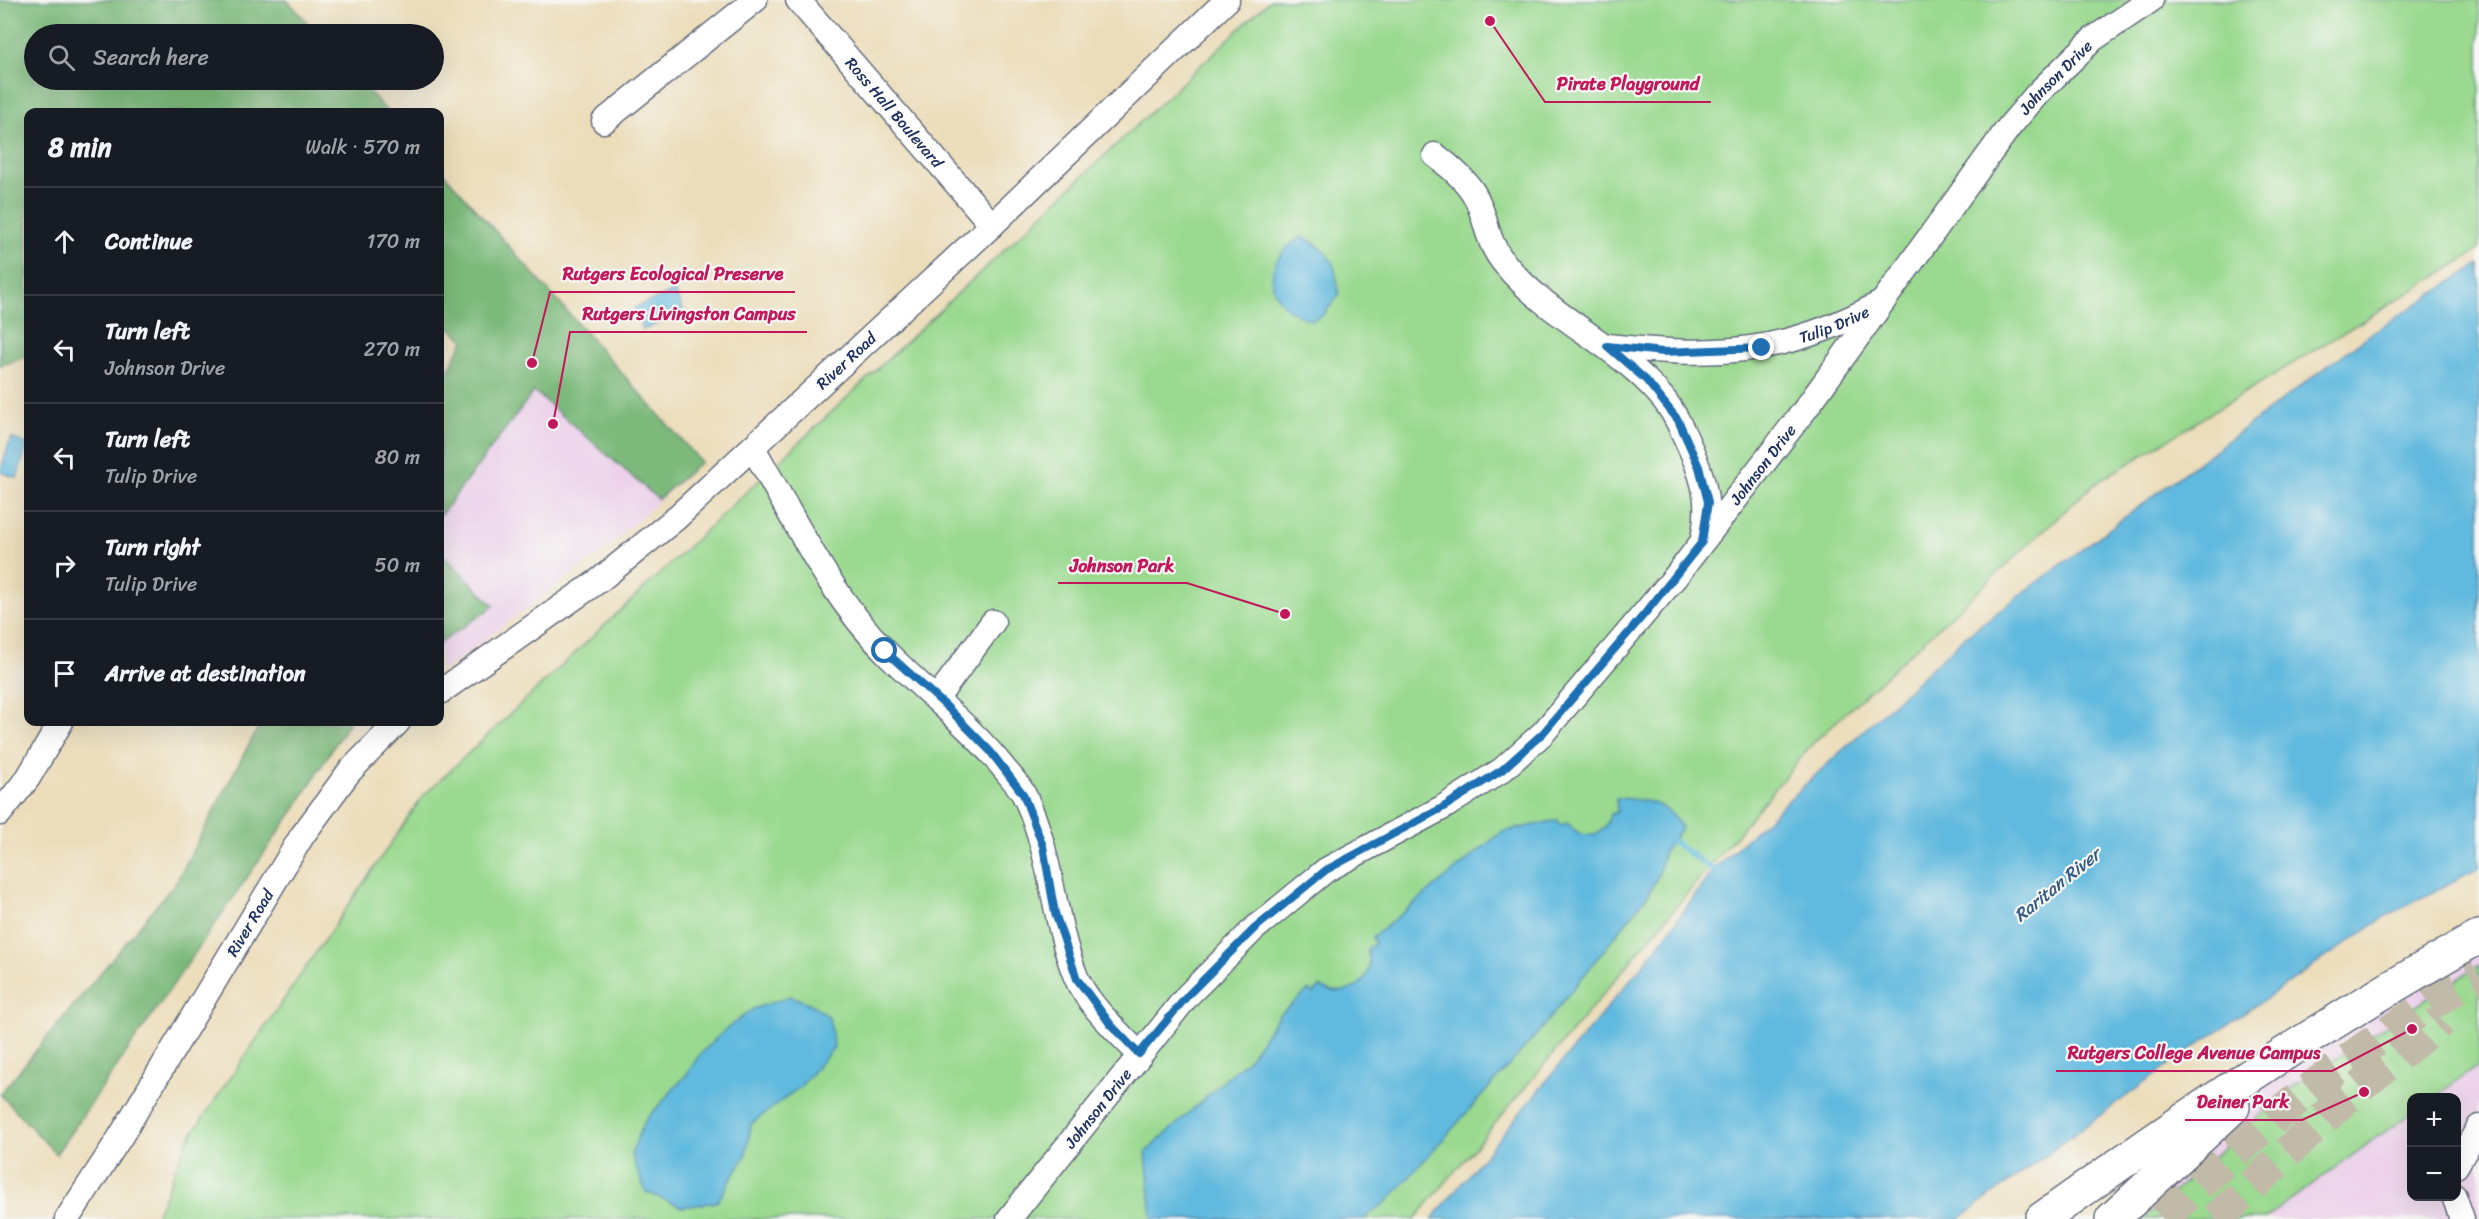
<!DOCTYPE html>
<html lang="en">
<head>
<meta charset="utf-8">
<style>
	:root { --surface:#171b24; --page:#20242c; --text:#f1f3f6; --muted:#9ea1a6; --line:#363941 }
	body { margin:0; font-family:Sriracha,sans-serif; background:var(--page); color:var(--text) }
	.controls { position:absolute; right:18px; bottom:18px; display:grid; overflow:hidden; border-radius:12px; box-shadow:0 6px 24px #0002 }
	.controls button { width:54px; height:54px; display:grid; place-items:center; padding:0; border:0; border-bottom:2px solid var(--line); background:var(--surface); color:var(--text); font:30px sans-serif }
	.stop { position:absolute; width:18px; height:18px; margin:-14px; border:4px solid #1f6fb2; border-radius:50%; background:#fff }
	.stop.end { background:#1f6fb2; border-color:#fff; box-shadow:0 2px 6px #0008 }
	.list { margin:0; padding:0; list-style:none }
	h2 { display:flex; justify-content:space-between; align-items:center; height:78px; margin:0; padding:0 24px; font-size:26px }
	h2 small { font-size:20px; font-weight:400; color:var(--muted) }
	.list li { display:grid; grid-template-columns:39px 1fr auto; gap:18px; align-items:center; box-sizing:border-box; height:108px; padding:0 24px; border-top:2px solid var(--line) }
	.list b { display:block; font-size:22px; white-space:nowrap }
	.list p { margin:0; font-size:20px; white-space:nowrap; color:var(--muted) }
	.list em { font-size:20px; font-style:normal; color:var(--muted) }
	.icon { flex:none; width:33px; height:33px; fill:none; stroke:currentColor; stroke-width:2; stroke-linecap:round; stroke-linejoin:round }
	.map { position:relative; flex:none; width:2479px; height:1219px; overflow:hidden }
	.search { position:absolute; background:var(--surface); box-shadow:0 6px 24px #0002; left:24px; top:24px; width:420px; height:66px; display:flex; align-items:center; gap:15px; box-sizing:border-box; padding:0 21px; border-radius:33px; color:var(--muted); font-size:22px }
	.panel { position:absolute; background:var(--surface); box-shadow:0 6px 24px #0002; left:24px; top:108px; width:420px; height:618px; border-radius:12px }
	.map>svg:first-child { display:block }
</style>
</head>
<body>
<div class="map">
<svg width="2479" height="1219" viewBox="0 0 2479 1219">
	<rect width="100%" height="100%" fill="#f6f6f2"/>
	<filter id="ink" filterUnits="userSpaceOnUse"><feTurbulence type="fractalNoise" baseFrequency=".0167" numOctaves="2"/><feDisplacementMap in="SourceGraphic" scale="12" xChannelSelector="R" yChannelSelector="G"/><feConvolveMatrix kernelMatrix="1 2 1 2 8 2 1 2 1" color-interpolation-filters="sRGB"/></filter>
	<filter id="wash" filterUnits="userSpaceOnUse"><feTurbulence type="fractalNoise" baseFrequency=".008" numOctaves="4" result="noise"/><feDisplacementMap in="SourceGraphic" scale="24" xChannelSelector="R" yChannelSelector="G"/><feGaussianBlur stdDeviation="1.35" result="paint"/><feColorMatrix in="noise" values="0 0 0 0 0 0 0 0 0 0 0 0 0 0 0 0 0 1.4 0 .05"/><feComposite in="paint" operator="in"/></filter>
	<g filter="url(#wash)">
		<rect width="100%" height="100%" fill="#ecddba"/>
		<!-- built -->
		<path fill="#ecd1ea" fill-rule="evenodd" d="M440,169L701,462L606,549L440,673V386L464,340L440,320Z
			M2479,944V1219H2108L2250,1093ZM2412,1098H2456V1196H2412Z"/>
		<!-- green -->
		<path fill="#9ad98f" stroke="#5a8476" stroke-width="1.5" d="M1270,0H2479V250L2093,485L1814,742L1415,1219H155L187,1141L423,796Z
			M2479,965V1065L2434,1097L2412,1098L2411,1113L2264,1219H2143L2293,1086Z"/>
		<!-- forest -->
		<path fill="#7bb97a" stroke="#4b746c" stroke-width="1.5" d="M0,0H287L318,34H34V80H358L388,112H28V356L0,366Z
			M440,169L701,462L658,499L534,391L440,516V386L464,340L440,320Z
			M440,552L494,606L440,643Z
			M261,722H349L296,807L56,1154L0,1094L176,882Z"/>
		<!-- water -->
		<path fill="#60b9de" stroke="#3e749e" stroke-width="1.5" d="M1302,237C1333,251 1335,264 1339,295L1323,315L1313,320C1265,309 1257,262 1302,237Z
			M2479,264V868L2388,915L2184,1054L1959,1219H1432L1660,944L1713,870L1967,635L2373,332Z
			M675,291L684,313L643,330L634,308Z
			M11,438L28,444L17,478L0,472Z
			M1616,798C1642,799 1668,801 1681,828L1663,854L1659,873L1648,895L1537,1034L1388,1201L1363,1219H1152L1146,1152L1250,1057L1279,1015L1309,990L1313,994L1320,987C1348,1001 1378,981 1367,949L1375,943L1372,938L1502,832L1558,820L1560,825L1568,823C1582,843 1606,838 1610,814L1617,812Z
			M791,996L811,1004L829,1017L834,1047L801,1086L751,1124L746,1155L717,1202L682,1207L646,1192L631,1154L645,1121L687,1074L700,1054L725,1030L753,1009Z"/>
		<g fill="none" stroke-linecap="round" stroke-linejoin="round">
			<!-- stream -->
			<path stroke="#60b9de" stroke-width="6" d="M1672,841L1713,870"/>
		</g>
	</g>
	<g filter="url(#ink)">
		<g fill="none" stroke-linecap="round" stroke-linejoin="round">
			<!-- highway-tunnel -->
			<path stroke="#c2baa8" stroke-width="33" stroke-dasharray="33 16" stroke-linecap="butt" d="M2163,1219C2258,1125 2363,1041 2479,975
				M2216,1219L2345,1099L2442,1020"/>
			<!-- minor casing -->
			<g stroke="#646c7e" stroke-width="27">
				<g id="minor">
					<path id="s1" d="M798,0L992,225"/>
					<path d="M604,121L755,0"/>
					<path d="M1435,155C1448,165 1466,180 1474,194C1488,218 1484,239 1505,264C1549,318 1616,343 1661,396C1675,412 1683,432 1692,452C1706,485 1710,504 1703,539"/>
					<path id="s2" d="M1607,346C1712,357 1782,356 1877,305"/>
					<path d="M753,448C793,516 829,595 886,652C924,691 967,723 1002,766C1009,775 1019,785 1024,795C1052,851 1052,918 1076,977C1087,1004 1119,1033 1139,1054"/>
					<path id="s3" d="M440,692L601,579L675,519L992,225L1227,0"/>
					<path d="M937,698L993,622"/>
					<path d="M0,813L28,778L61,722"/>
					<path d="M2456,1166L2479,1127"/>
					<path d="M2454,1196L2462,1219"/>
					<path id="s4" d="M67,1219L119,1139L302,836L349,772L398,722"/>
					<path id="s5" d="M1009,1219L1188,995L1254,929L1326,870L1442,808L1502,770L1543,733L1676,576L1804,411L2009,127L2038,93L2093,39L2151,0"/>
				</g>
			</g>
			<!-- highway casing -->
			<g stroke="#646c7e" stroke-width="36">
				<path id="highway" d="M2042,1219C2183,1118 2327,1021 2479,937
					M2112,1219L2233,1107"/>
			</g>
			<!-- minor -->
			<use href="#minor" stroke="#fff" stroke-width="24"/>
			<!-- highway -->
			<use href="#highway" stroke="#fff" stroke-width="33"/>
		</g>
	</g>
	<g fill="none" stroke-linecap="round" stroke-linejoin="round" filter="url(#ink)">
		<!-- route -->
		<path stroke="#1f6fb2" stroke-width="8" d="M885,651L947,707L990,751L1023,794L1043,846L1055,913L1077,979L1111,1025L1139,1054L1188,995L1254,929L1326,870L1442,808L1502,770L1543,733L1647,611L1702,542L1708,502L1699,467L1678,420L1646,380L1607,346L1663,352L1762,348"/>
	</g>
	<g text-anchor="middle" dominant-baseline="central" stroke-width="4.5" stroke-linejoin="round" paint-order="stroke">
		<!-- street labels -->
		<g font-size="16" fill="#1b2f5e" stroke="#f6f6f2">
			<text stroke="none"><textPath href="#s5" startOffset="1564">Johnson Drive</textPath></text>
			<text stroke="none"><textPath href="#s1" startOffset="148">Ross Hall Boulevard</textPath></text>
			<text stroke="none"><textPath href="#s2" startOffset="231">Tulip Drive</textPath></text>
			<text stroke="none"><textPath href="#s3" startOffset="525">River Road</textPath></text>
			<text stroke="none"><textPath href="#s5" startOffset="1078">Johnson Drive</textPath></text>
			<text stroke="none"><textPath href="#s4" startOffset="348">River Road</textPath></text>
			<text stroke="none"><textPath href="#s5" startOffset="142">Johnson Drive</textPath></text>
		</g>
		<!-- water labels -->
		<g font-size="18" font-style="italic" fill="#305884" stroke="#f6f6f2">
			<text transform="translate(2057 885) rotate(-39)">Raritan River</text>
		</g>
	</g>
	<!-- callouts -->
	<path fill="none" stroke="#c2185b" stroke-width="2" d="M1490 21L1545 102H1711M532 363L550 292H795M553 424L570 332H807M1285 614L1187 583H1058M2412 1029L2332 1071H2056M2364 1092L2302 1120H2185"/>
	<g fill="#c2185b" stroke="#f6f6f2" stroke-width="2">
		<circle cx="1490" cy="21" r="6"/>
		<circle cx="532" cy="363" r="6"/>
		<circle cx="553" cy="424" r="6"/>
		<circle cx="1285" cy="614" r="6"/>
		<circle cx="2412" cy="1029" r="6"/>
		<circle cx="2364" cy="1092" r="6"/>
	</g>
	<g font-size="18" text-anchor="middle" font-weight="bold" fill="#c2185b" stroke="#f6f6f2" stroke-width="4.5" stroke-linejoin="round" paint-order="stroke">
		<text x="1628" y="90">Pirate Playground</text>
		<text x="673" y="280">Rutgers Ecological Preserve</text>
		<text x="689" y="320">Rutgers Livingston Campus</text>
		<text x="1122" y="572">Johnson Park</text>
		<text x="2194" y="1059">Rutgers College Avenue Campus</text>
		<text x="2243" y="1108">Deiner Park</text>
	</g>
</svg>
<div class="controls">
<button>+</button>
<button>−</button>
</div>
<div class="stop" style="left:885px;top:651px"></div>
<div class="stop end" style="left:1762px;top:348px"></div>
<div class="search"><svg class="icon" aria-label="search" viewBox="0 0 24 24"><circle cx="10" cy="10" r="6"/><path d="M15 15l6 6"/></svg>Search here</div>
<section class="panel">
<h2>8 min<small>Walk · 570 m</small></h2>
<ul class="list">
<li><svg class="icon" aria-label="ahead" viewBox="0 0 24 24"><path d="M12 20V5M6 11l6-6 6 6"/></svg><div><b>Continue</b></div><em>170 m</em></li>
<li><svg class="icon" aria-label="left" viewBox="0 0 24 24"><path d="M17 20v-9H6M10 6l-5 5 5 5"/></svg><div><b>Turn left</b><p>Johnson Drive</p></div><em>270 m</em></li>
<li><svg class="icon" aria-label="left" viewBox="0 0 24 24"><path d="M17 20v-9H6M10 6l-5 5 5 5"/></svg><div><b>Turn left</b><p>Tulip Drive</p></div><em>80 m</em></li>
<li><svg class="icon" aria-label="right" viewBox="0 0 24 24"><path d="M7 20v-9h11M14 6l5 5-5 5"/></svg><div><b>Turn right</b><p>Tulip Drive</p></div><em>50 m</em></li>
<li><svg class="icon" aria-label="arrive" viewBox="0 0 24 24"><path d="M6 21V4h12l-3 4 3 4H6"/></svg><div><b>Arrive at destination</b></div></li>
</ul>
</section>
</div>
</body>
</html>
